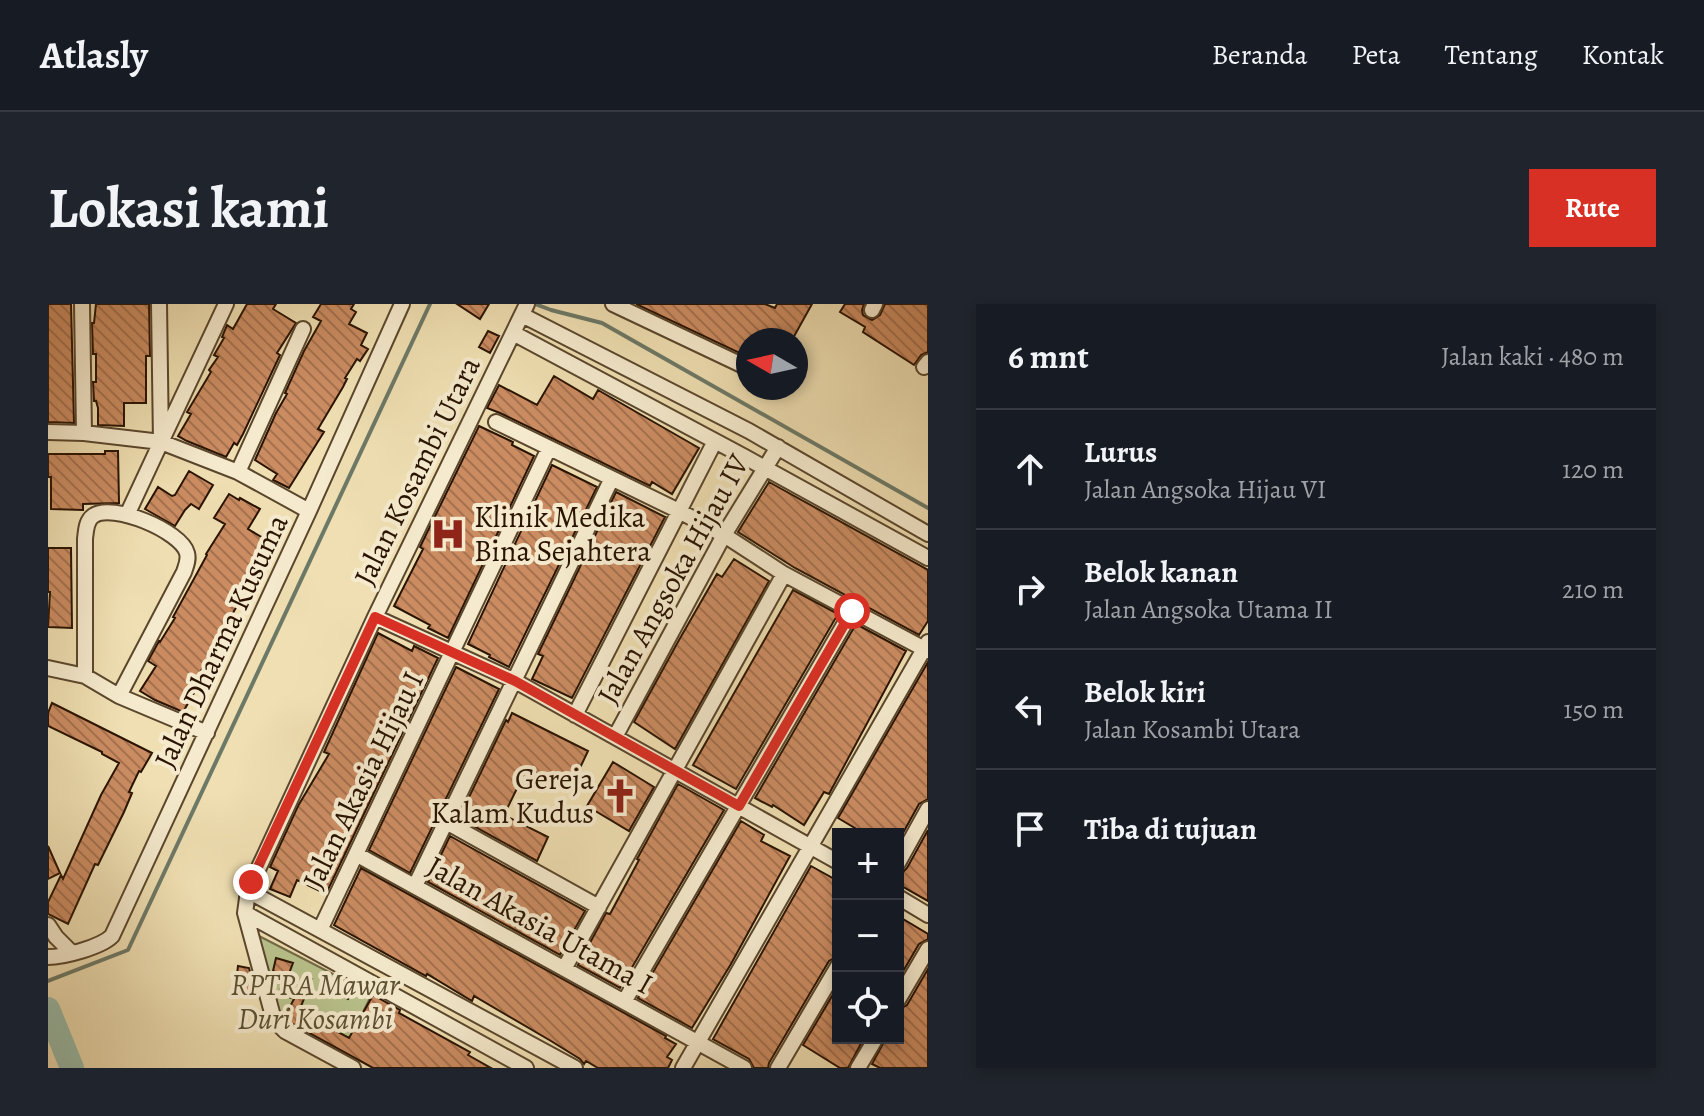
<!DOCTYPE html>
<html lang="id">
<head>
<meta charset="utf-8">
<style>
	:root { --surface:#171b24; --page:#20242c; --text:#f1f3f6; --muted:#9ea1a6; --line:#363941; --accent:#d93025 }
	body { margin:0; font-family:Alegreya,serif; background:var(--page); color:var(--text) }
	.controls { position:absolute; right:24px; bottom:24px; display:grid; overflow:hidden; border-radius:0px; box-shadow:0 4px 12px #0003 }
	.controls button { width:72px; height:72px; display:grid; place-items:center; padding:0; border:0; border-bottom:2px solid var(--line); background:var(--surface); color:var(--text); font:40px sans-serif }
	.compass { position:absolute; left:688px; top:24px; width:72px; height:72px; border-radius:50%; background:var(--surface); box-shadow:0 4px 12px #0003; rotate:279deg }
	.stop { position:absolute; width:24px; height:24px; margin:-18px; border:6px solid #d93025; border-radius:50%; background:#fff }
	.stop.end { background:#d93025; border-color:#fff; box-shadow:0 2px 8px #0008 }
	.list { margin:0; padding:0; list-style:none }
	h2 { display:flex; justify-content:space-between; align-items:center; height:104px; margin:0; padding:0 32px; font-size:34px }
	h2 small { font-size:26px; font-weight:400; color:var(--muted) }
	.list li { display:grid; grid-template-columns:52px 1fr auto; gap:24px; align-items:center; box-sizing:border-box; height:120px; padding:0 32px; border-top:2px solid var(--line) }
	.list b { display:block; font-size:30px; white-space:nowrap }
	.list p { margin:0; font-size:26px; white-space:nowrap; color:var(--muted) }
	.list em { font-size:26px; font-style:normal; color:var(--muted) }
	.icon { flex:none; width:44px; height:44px; fill:none; stroke:currentColor; stroke-width:2; stroke-linecap:round; stroke-linejoin:round }
	.map { position:relative; flex:none; width:880px; height:764px; overflow:hidden; border-radius:0px }
	header { display:flex; align-items:center; gap:48px; box-sizing:border-box; height:112px; padding:0 40px; background:var(--surface); border-bottom:2px solid var(--line) }
	header strong { font-size:38px }
	nav { display:flex; gap:44px; margin-inline-start:auto; font-size:28px }
	.intro { display:flex; align-items:center; justify-content:space-between; box-sizing:border-box; height:192px; padding:0 48px }
	h1 { margin:0; font-size:56px }
	.button { padding:20px 36px; border-radius:0px; background:var(--accent); color:#fff; font-size:28px; font-weight:700 }
	main { display:flex; gap:48px; padding:0 48px }
	aside { flex:1; background:var(--surface); border-radius:0px; box-shadow:0 4px 12px #0003 }
	.map>svg:first-child { display:block }
</style>
</head>
<body>
<header>
<strong>Atlasly</strong>
<nav><a>Beranda</a><a>Peta</a><a>Tentang</a><a>Kontak</a></nav>
</header>
<div class="intro"><h1>Lokasi kami</h1><a class="button">Rute</a></div>
<main>
<div class="map">
<svg width="880" height="764" viewBox="0 0 880 764">
	<defs>
		<pattern id="building-back-hatch" width="6" height="6" patternUnits="userSpaceOnUse" patternTransform="scale(2)"><rect width="6" height="6" fill="#cb8c62"/><path d="M-1 5l2 2M0 0l6 6M5-1l2 2" fill="none" stroke="#a5714e"/></pattern>
	</defs>
	<rect width="100%" height="100%" fill="#efdfb2"/>
	<filter id="stains"><feTurbulence type="fractalNoise" baseFrequency=".0025" numOctaves="4"/><feColorMatrix values="0 0 0 0 .2 0 0 0 0 .09 0 0 0 0 .02 0 0 0 .5 -.17"/></filter>
	<radialGradient id="worn" r=".72"><stop offset=".6" stop-color="#630" stop-opacity="0"/><stop offset="1" stop-color="#630" stop-opacity=".3"/></radialGradient>
	<!-- park -->
	<path fill="#b9c28c" stroke="#716a46" stroke-width="2" d="M211,632L324,690L293,752L233,719Z"/>
	<g fill="none" stroke-linecap="round" stroke-linejoin="round">
		<!-- stream -->
		<path stroke="#6d7967" stroke-width="4" d="M487,0L503,6L554,19L880,204
			M0,677L80,646L382,0"/>
		<!-- river -->
		<path stroke="#9abdab" stroke-width="24" d="M0,705L24,764"/>
	</g>
	<!-- building -->
	<path fill="url(#building-back-hatch)" stroke="#291300" stroke-width="2" d="M0,0H23L26,119L0,118Z
		M48,0H101L102,52H98V99H76V122L50,121V104L48,97H46L45,78H48V50H45L44,19H46Z
		M199,0H228L225,5L248,19L229,49L232,51L195,130L189,141L186,139L178,153L139,137L130,132L143,110L139,108L163,68L161,66L170,53L166,51L176,34L174,33L179,21L185,25Z
		M273,0H306L303,5L308,8L301,20L319,29L313,41L320,45L312,57L309,55L297,74L299,75L295,83L270,125L276,128L241,184L225,176L229,170L207,156L228,109L239,90L237,89L256,47L273,17L265,13Z
		M409,0H441L432,15Z
		M588,0H717L727,4L729,0H764L744,36H700V53Z
		M797,0H816L814,6L815,11L824,16L832,11L837,0H880V48L873,51L866,61L815,28L817,23L792,8Z
		M440,27L451,32L442,49L431,43Z
		M506,72L545,95L550,86L651,144L624,190L604,178L602,182L452,109L439,104L451,81L489,101Z
		M431,122L465,138L464,141L486,152L400,334L380,324L382,321L346,302L375,245L372,243Z
		M57,147H70L71,199L35,200V206L3,205V173H0V150H57Z
		M504,161L549,183L461,363L441,353L442,351L420,340Z
		M141,167L165,181L151,205L143,200L137,206L127,222L97,205L110,183L124,192L127,191Z
		M721,178L880,266V317L871,331L747,264L690,228Z
		M568,188L617,213L524,394L484,375L495,352L490,350Z
		M181,190L191,196L192,194L212,205L200,225L222,238L200,274L201,275L188,299L190,300L149,374L151,375L143,388L146,389L135,408L107,396L92,387L108,362L100,357L111,337L112,338L127,314L125,313L159,251L158,250L177,220L166,214Z
		M0,244H23L24,324L0,323L2,288H0Z
		M686,255L721,277L627,445L586,418L631,336L669,270L674,273Z
		M745,286L790,310L688,485L645,461Z
		M808,320L858,347L781,490L776,488L756,521L725,501L724,503L707,494Z
		M330,329L364,347L366,342L390,354L278,590L249,576L242,593L222,585L230,567L222,563L250,502L281,450L276,448Z
		M880,358V495L871,500L850,538V530H817L790,514Z
		M408,363L451,385L362,569L321,546Z
		M4,399L104,449L93,468L91,467L81,488L84,489L76,508L50,561L47,560L20,620L0,610V598L13,571L15,575L53,491L71,459L54,450V448L0,422V409Z
		M464,409L540,447L522,485L479,464L456,511L500,533L489,557L411,514L458,416L460,418Z
		M565,458L606,483L581,527L539,502Z
		M630,480L676,506L572,684L530,661L558,609L562,610L591,556L589,555Z
		M693,517L716,531L713,537L742,552L683,660L644,724L590,694Z
		M880,526V597L850,580V573L859,564Z
		M402,532L537,607L512,651L380,578Z
		M0,542L12,569L0,575Z
		M763,562L790,577V652L781,657L721,759L720,764H706L701,755L665,735Z
		M313,564L618,732L617,734L628,740L619,753L624,756L620,764H550L538,757L536,760L532,755L503,737L426,692L424,697L379,670L378,672L286,621Z
		M850,612L880,630V635L871,640L850,676Z
		M228,654L245,659L240,672L225,667Z
		M190,662L201,664L206,682H204L203,690L187,688Z
		M880,665V764H832L824,760L838,734H850V706L859,701Z
		M258,672L264,675L251,707L301,734L325,691L352,706L351,709L422,748L420,751L443,764H325L243,719L237,712L246,695L231,689L236,675L252,682Z
		M290,675L306,683L300,695L284,687Z
		M790,682V734H816L800,764H792L755,741Z"/>
	<g fill="none" stroke-linecap="round" stroke-linejoin="round">
		<!-- minor casing -->
		<g stroke="#5a462c" stroke-width="18">
			<path id="minor" d="M34,0L36,129
				M565,0L700,64
				M824,6L827,0
				M474,11L701,127L880,230
				M465,29L695,152L880,254
				M876,63L880,58
				M448,118L631,207L676,231L736,270L880,347
				M0,128L36,129L113,138L190,168L261,207
				M115,134L178,0
				M190,168L255,25
				M79,211L113,138L111,0
				M327,313L467,377L790,558
				M0,364L37,372L71,392L159,429
				M37,372V235C38,227 38,217 45,212C64,198 133,227 139,249C141,256 138,262 136,268L71,392
				M527,411L667,137
				M567,433L676,231L730,143
				M398,518L551,603
				M308,550L696,764
				M850,559L880,505
				M367,582L563,176
				M200,587L527,764
				M850,593L880,611
				M197,609L478,764
				M0,621L8,633L24,649
				M272,626L501,144
				M0,653C16,653 53,643 64,632L261,207L354,0
				M516,665L736,270
				M850,696L880,645
				M576,698L804,307
				M305,764L237,727L226,716L197,609L200,587L327,313L479,0
				M635,764L880,338
				M730,764L790,662
				M810,764L828,734"/>
		</g>
		<!-- minor -->
		<use href="#minor" stroke="#f5eacd" stroke-width="14"/>
	</g>
	<g fill="none" stroke-linecap="round" stroke-linejoin="round">
		<!-- route -->
		<path stroke="#d93025" stroke-width="10" d="M203,578L327,313L467,377L691,502L804,307"/>
	</g>
	<!-- icons -->
	<defs>
		<g id="hospital-bare" transform="scale(2.76)"><path d="M-5-5h3v3.5h4V-5h3V5h-3V1.5h-4V5h-3Z" fill="#8f2418" stroke="#f5eacd" stroke-width="2.5" paint-order="stroke"/></g>
		<g id="church-bare" transform="scale(2.76)"><path d="M-1.2-6h2.4v3.5h3.3v2.4h-3.3V6h-2.4V-.1h-3.3v-2.4h3.3Z" fill="#8f2418" stroke="#f5eacd" stroke-width="2.5" paint-order="stroke"/></g>
	</defs>
	<g fill-rule="evenodd">
		<use href="#hospital-bare" x="400" y="230"/>
		<use href="#church-bare" x="572" y="492"/>
	</g>
	<g text-anchor="middle" dominant-baseline="central" stroke-width="8" stroke-linejoin="round" paint-order="stroke">
		<!-- street labels -->
		<g font-size="30" fill="#291300" stroke="#f5eacd">
			<text transform="translate(369 167) rotate(-64)">Jalan Kosambi Utara</text>
			<text transform="translate(625 275) rotate(-61)">Jalan Angsoka Hijau IV</text>
			<text transform="translate(173 337) rotate(-65)">Jalan Dharma Kusuma</text>
			<text transform="translate(315 476) rotate(-64)">Jalan Akasia Hijau I</text>
			<text transform="translate(492 621) rotate(29)">Jalan Akasia Utama I</text>
		</g>
		<!-- poi labels -->
		<g font-size="30" fill="#291300" stroke="#f5eacd" text-anchor="start">
			<text x="426" y="213">Klinik Medika<tspan x="426" dy="34">Bina Sejahtera</tspan></text>
			<text x="546" y="475" text-anchor="end">Gereja<tspan x="546" dy="34">Kalam Kudus</tspan></text>
		</g>
		<!-- park labels -->
		<g font-size="30" font-style="italic" fill="#5b5031" stroke="#f5eacd">
			<text x="267" y="681">RPTRA Mawar<tspan x="267" dy="34">Duri Kosambi</tspan></text>
		</g>
	</g>
	<rect width="100%" height="100%" filter="url(#stains)"/>
	<rect width="100%" height="100%" fill="url(#worn)"/>
</svg>
<div class="controls">
<button>+</button>
<button>−</button>
<button><svg class="icon" aria-label="locate" viewBox="0 0 24 24"><circle cx="12" cy="12" r="6"/><path d="M12 2v4M12 18v4M2 12h4M18 12h4"/></svg></button>
</div>
<svg class="compass" viewBox="-18 -18 36 36"><path d="M0-13l5 13h-10z" fill="#e53935"/><path d="M0 13l5-13h-10z" fill="#9ea1a6"/></svg>
<div class="stop" style="left:804px;top:307px"></div>
<div class="stop end" style="left:203px;top:578px"></div>
</div>
<aside>
<h2>6 mnt<small>Jalan kaki · 480 m</small></h2>
<ul class="list">
<li><svg class="icon" aria-label="ahead" viewBox="0 0 24 24"><path d="M12 20V5M6 11l6-6 6 6"/></svg><div><b>Lurus</b><p>Jalan Angsoka Hijau VI</p></div><em>120 m</em></li>
<li><svg class="icon" aria-label="right" viewBox="0 0 24 24"><path d="M7 20v-9h11M14 6l5 5-5 5"/></svg><div><b>Belok kanan</b><p>Jalan Angsoka Utama II</p></div><em>210 m</em></li>
<li><svg class="icon" aria-label="left" viewBox="0 0 24 24"><path d="M17 20v-9H6M10 6l-5 5 5 5"/></svg><div><b>Belok kiri</b><p>Jalan Kosambi Utara</p></div><em>150 m</em></li>
<li><svg class="icon" aria-label="arrive" viewBox="0 0 24 24"><path d="M6 21V4h12l-3 4 3 4H6"/></svg><div><b>Tiba di tujuan</b></div></li>
</ul>
</aside>
</main>
</body>
</html>
